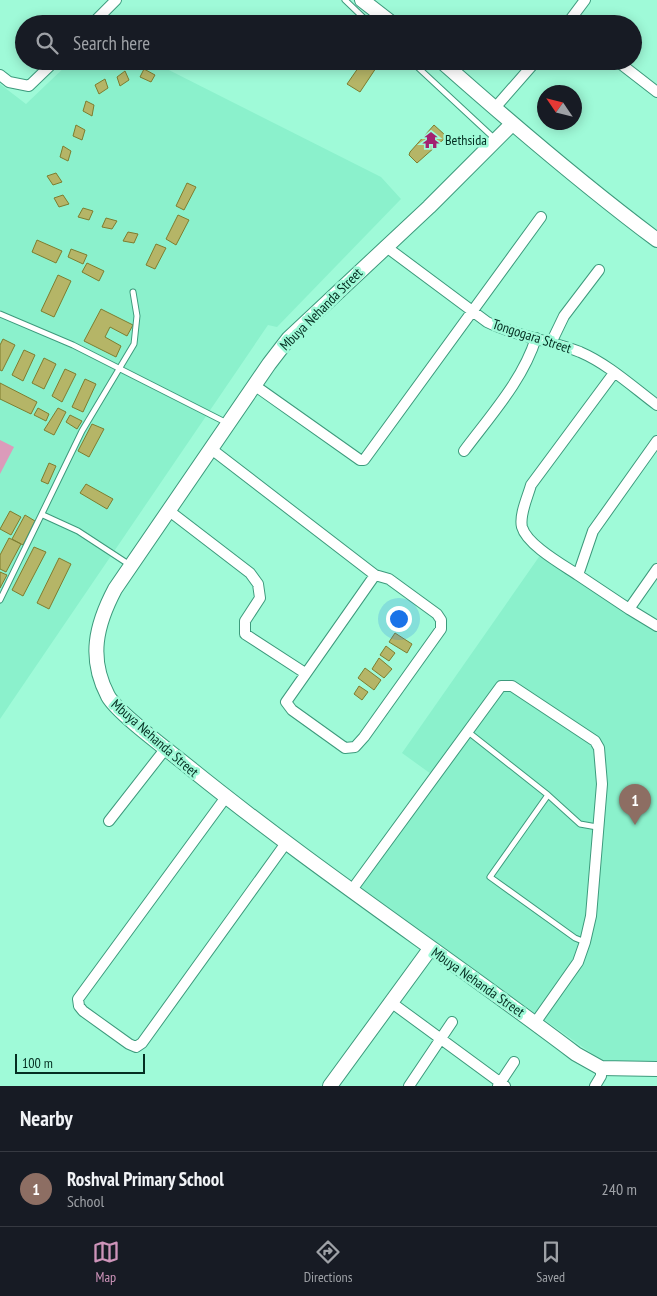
<!DOCTYPE html>
<html lang="en">
<head>
<meta charset="utf-8">
<style>
	:root { --surface:#171b24; --page:#20242c; --text:#f1f3f6; --muted:#9ea1a6; --line:#363941; --accent:#ce94ba }
	body { margin:0; font-family:"PT Sans Narrow",sans-serif; background:var(--page); color:var(--text) }
	.compass { position:absolute; left:537px; top:85px; width:45px; height:45px; border-radius:50%; background:var(--surface); box-shadow:0 2px 12px #0003; rotate:305deg }
	.scale { position:absolute; left:15px; bottom:12px; width:130px; box-sizing:border-box; padding-left:5px; border:2px solid #042e21; border-top:0; font-size:14px; line-height:18px; white-space:nowrap; color:#042e21; -webkit-text-stroke:4px #9ffad8; paint-order:stroke }
	.you { position:absolute; left:398px; top:618px; width:18px; height:18px; margin:-12px; border:4px solid #fff; border-radius:50%; background:#1a73e8; box-shadow:0 0 0 8px #1a73e833 }
	.badge { display:grid; place-items:center; width:32px; height:32px; border-radius:50%; background:var(--accent); color:#fff; font-size:16px; font-weight:700 }
	.pin { position:absolute; translate:-50% -41px; filter:drop-shadow(0 1px 2px #0008) }
	.pin::after { content:''; position:absolute; top:26px; width:18px; height:15px; background:inherit; clip-path:polygon(0 0,100% 0,50% 100%) }
	.list { margin:0; padding:0; list-style:none }
	h2 { display:flex; justify-content:space-between; align-items:center; height:65px; margin:0; padding:0 20px; font-size:21px }
	h2 small { font-size:16px; font-weight:400; color:var(--muted) }
	.list li { display:grid; grid-template-columns:32px 1fr auto; gap:15px; align-items:center; box-sizing:border-box; height:75px; padding:0 20px; border-top:1px solid var(--line) }
	.list b { display:block; font-size:19px; white-space:nowrap }
	.list p { margin:0; font-size:16px; white-space:nowrap; color:var(--muted) }
	.list em { font-size:16px; font-style:normal; color:var(--muted) }
	.icon { flex:none; width:28px; height:28px; fill:none; stroke:currentColor; stroke-width:2; stroke-linecap:round; stroke-linejoin:round }
	.map { position:relative; flex:none; width:657px; height:1086px; overflow:hidden }
	.search { position:absolute; background:var(--surface); box-shadow:0 2px 12px #0003; left:15px; right:15px; top:15px; height:55px; display:flex; align-items:center; gap:12px; box-sizing:border-box; padding:0 18px; border-radius:28px; color:var(--muted); font-size:19px }
	.sheet { height:140px; background:var(--surface) }
	nav { display:flex; justify-content:space-around; align-items:center; box-sizing:border-box; height:70px; border-top:1px solid var(--line); background:var(--surface); font-size:14px; color:var(--muted) }
	nav a { display:grid; justify-items:center; gap:2px }
	nav .on { color:var(--accent) }
	.map>svg:first-child { display:block }
</style>
</head>
<body>
<div class="map">
<svg width="657" height="1086" viewBox="0 0 657 1086">
	<rect width="100%" height="100%" fill="#9ffad8"/>
	<!-- built -->
	<path fill="#8bf1cc" d="M71,61H151L381,177L401,199L277,327L268,325L0,719V84L26,104Z
		M541,554L657,629V1063H605L360,888L438,779L402,753Z"/>
	<!-- green -->
	<path fill="#db9bba" d="M0,440L14,447L0,474Z"/>
	<!-- building -->
	<path fill="#b5b567" stroke="#7e7d2f" d="M363,61L376,68L360,92L347,84Z
		M144,69L155,75L151,82L140,77Z
		M125,71L129,80L120,86L117,77Z
		M105,79L108,88L99,94L95,85Z
		M86,101L94,105L92,116L83,111Z
		M76,125L85,130L82,140L73,136Z
		M434,125L445,135L444,139L417,163L409,155L410,152Z
		M63,146L71,151L68,161L60,157Z
		M56,173L62,182L53,185L47,176Z
		M187,183L196,187L184,210L176,206Z
		M63,195L69,204L59,207L54,198Z
		M83,208L93,211L89,220L78,217Z
		M178,215L189,220L176,245L166,239Z
		M106,218L117,221L112,229L102,227Z
		M128,232L138,234L134,243L123,241Z
		M37,240L62,251L56,263L32,252Z
		M156,244L166,248L155,269L146,265Z
		M71,249L87,255L83,264L68,257Z
		M87,263L104,271L99,281L82,272Z
		M58,275L71,281L54,317L41,311Z
		M101,309L133,325L127,336L110,327L105,337L121,346L116,357L84,341Z
		M3,339L15,345L2,371L0,370V345Z
		M24,350L35,355L23,381L12,375Z
		M44,358L56,364L44,389L32,383Z
		M65,369L76,374L62,402L52,396Z
		M85,379L96,384L83,412L72,407Z
		M0,383L37,402L31,414L0,399Z
		M38,408L49,414L46,421L34,415Z
		M58,408L66,412L54,435L44,430Z
		M70,415L82,421L77,429L66,422Z
		M92,424L104,429L89,457L78,451Z
		M49,463L56,466L48,484L41,481Z
		M86,484L113,499L107,509L80,493Z
		M10,511L21,517L11,535L0,529Z
		M25,515L35,521L23,545L12,539Z
		M9,538L21,544L6,572L0,569V555Z
		M34,547L46,552L23,596L12,590Z
		M59,558L71,564L49,609L37,603Z
		M0,572L7,575L0,588Z
		M395,633L412,644L407,653L389,642Z
		M386,646L395,653L389,661L380,655Z
		M379,658L392,669L384,678L372,669Z
		M365,668L381,680L374,690L358,678Z
		M359,686L368,692L362,700L354,694Z"/>
	<g fill="none" stroke-linecap="round" stroke-linejoin="round">
		<!-- lane casing -->
		<g stroke="#3d9a7c" stroke-width="7">
			<path id="lane" d="M345,0L370,24
				M411,61L496,140
				M0,314L73,345L227,423
				M43,515L78,531L130,565
				M0,600L82,431L134,344L137,316L133,292
				M467,731L548,795L580,824L597,827
				M548,795L490,877L575,938L585,942"/>
		</g>
		<!-- street casing -->
		<g stroke="#3d9a7c" stroke-width="12">
			<path id="street" d="M92,24L116,0
				M567,24L585,0
				M617,61L657,92
				M0,75L9,82L29,86L55,61
				M494,109L536,61
				M385,246L487,322C517,337 550,340 580,352C608,364 633,387 657,405
				M551,343L564,316L599,270
				M254,385L360,460H364L541,217
				M210,448L375,575
				M464,451C490,416 523,380 536,338
				M168,510L250,573L258,584L260,598L245,621V634L305,673
				M657,569L629,609L657,626
				M375,575L389,579L437,614L441,620V629L364,737L355,747L345,748L292,710L286,702Z
				M578,575C563,565 527,545 522,527C519,515 528,496 531,485L614,373
				M629,609L578,575L593,531L657,441
				M226,797L78,999L79,1006L83,1011L129,1044L136,1047L142,1043L286,843
				M109,821L166,748
				M351,891L501,686H512L595,741L599,748L602,784L591,916L585,942L578,962L535,1023
				M392,1003L505,1086
				M409,1086L452,1022
				M498,1086L514,1062
				M595,1086L601,1076V1068"/>
		</g>
		<!-- secondary casing -->
		<g stroke="#3d9a7c" stroke-width="16">
			<path id="secondary" d="M362,0L393,24
				M441,61C511,123 582,184 657,240
				M512,124L429,207L289,338L269,364L115,589C96,625 88,658 108,696C118,714 172,753 190,768C315,869 448,957 576,1054L601,1068L657,1069
				M330,1086L430,949"/>
		</g>
		<!-- lane -->
		<use href="#lane" stroke="#fff" stroke-width="5"/>
		<!-- street -->
		<use href="#street" stroke="#fff" stroke-width="10"/>
		<!-- secondary -->
		<use href="#secondary" stroke="#fff" stroke-width="14"/>
	</g>
	<!-- icons -->
	<defs>
		<g id="temple-bare" transform="scale(1.35)"><path d="M0-6L5-2H3V0L6.5 2.5H4V6H1.5V3h-3V6H-4V2.5H-6.5L-3 0V-2H-5Z" fill="#a32171" stroke="#9ffad8" stroke-width="2.5" paint-order="stroke"/></g>
	</defs>
	<g fill-rule="evenodd">
		<use href="#temple-bare" x="431" y="140"/>
	</g>
	<g text-anchor="middle" dominant-baseline="central" stroke-width="5" stroke-linejoin="round" paint-order="stroke">
		<!-- poi labels -->
		<g font-size="14" fill="#042e21" stroke="#9ffad8" text-anchor="start">
			<text x="445" y="140">Bethsida</text>
		</g>
		<!-- street labels -->
		<g font-size="14" fill="#042e21" stroke="#9ffad8">
			<text transform="translate(321 309) rotate(-45)">Mbuya Nehanda Street</text>
			<text transform="translate(532 336) rotate(18)">Tongogara Street</text>
			<text transform="translate(155 738) rotate(41)">Mbuya Nehanda Street</text>
			<text transform="translate(478 982) rotate(35)">Mbuya Nehanda Street</text>
		</g>
	</g>
</svg>
<svg class="compass" viewBox="-18 -18 36 36"><path d="M0-13l5 13h-10z" fill="#e53935"/><path d="M0 13l5-13h-10z" fill="#9ea1a6"/></svg>
<div class="scale">100 m</div>
<div class="you"></div>
<div class="pin badge" style="left:635px;top:825px;background:#8d6e63">1</div>
<div class="search"><svg class="icon" aria-label="search" viewBox="0 0 24 24"><circle cx="10" cy="10" r="6"/><path d="M15 15l6 6"/></svg>Search here</div>
</div>
<section class="sheet">
<h2>Nearby<small></small></h2>
<ul class="list">
<li><span class="badge" style="background:#8d6e63">1</span><div><b>Roshval Primary School</b><p>School</p></div><em>240 m</em></li>
</ul>
</section>
<nav>
<a class="on"><svg class="icon" aria-label="map" viewBox="0 0 24 24"><path d="M3 6l6-2 6 2 6-2v14l-6 2-6-2-6 2zM9 4v14M15 6v14"/></svg>Map</a>
<a><svg class="icon" aria-label="directions" viewBox="0 0 24 24"><path d="M12 3l9 9-9 9-9-9zM9 14v-3h6M13 9l2 2-2 2"/></svg>Directions</a>
<a><svg class="icon" aria-label="saved" viewBox="0 0 24 24"><path d="M7 4h10v16l-5-4-5 4z"/></svg>Saved</a>
</nav>
</body>
</html>
